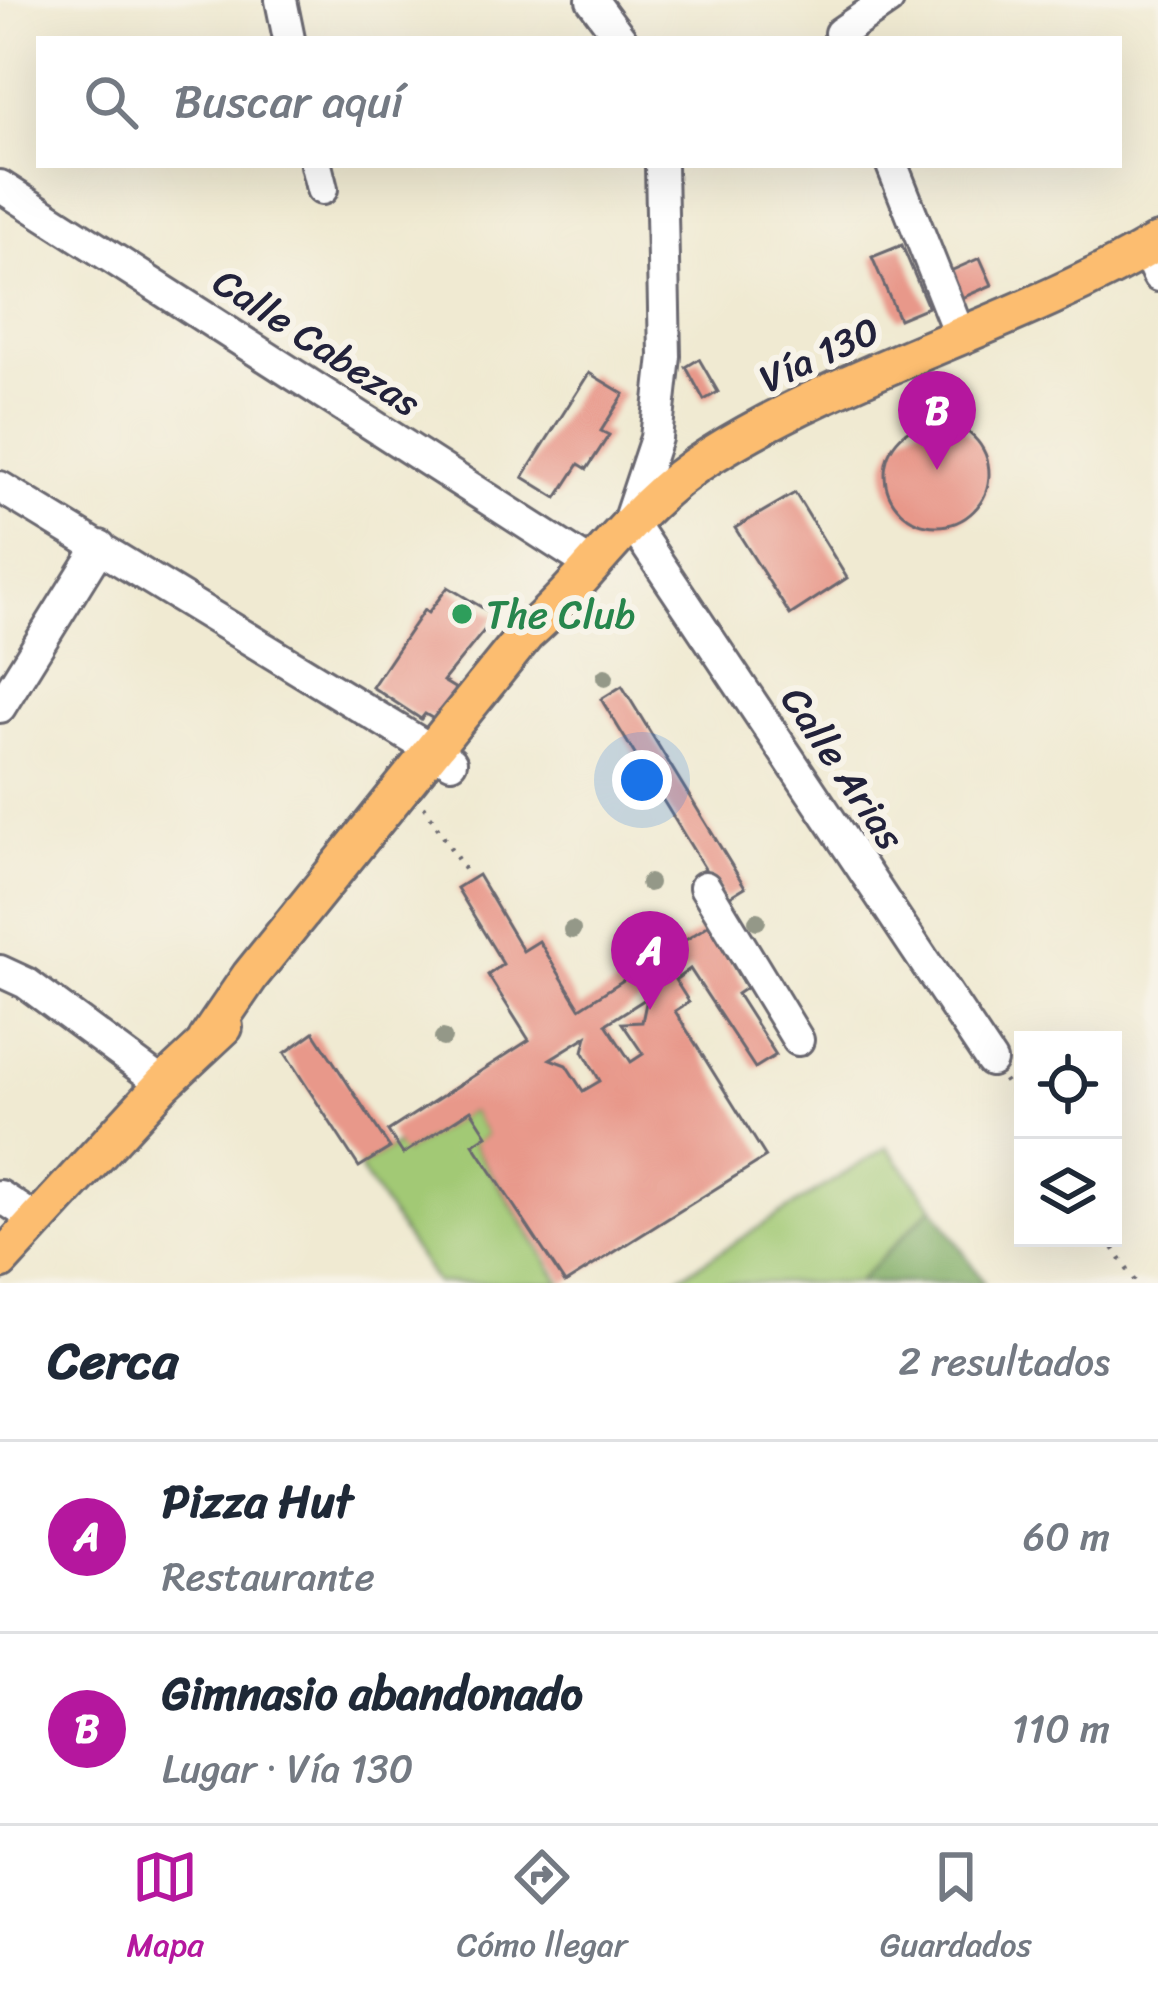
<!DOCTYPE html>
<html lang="es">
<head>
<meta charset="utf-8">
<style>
	:root { --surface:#fff; --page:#f6f6f7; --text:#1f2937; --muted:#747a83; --line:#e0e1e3; --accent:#b5179e }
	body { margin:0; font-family:Sriracha,sans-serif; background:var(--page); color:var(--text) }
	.controls { position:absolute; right:36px; bottom:36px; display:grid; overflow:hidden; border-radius:0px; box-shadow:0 12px 48px #0002 }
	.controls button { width:108px; height:108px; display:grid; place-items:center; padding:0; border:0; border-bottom:3px solid var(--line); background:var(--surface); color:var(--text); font:60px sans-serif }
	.you { position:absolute; left:642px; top:780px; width:42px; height:42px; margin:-30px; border:9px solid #fff; border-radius:50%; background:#1a73e8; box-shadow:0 0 0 18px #1a73e833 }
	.badge { display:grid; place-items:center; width:78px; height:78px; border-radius:50%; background:var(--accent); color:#fff; font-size:39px; font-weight:700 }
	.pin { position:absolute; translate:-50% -99px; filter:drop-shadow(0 3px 6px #0008) }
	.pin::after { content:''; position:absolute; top:63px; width:42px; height:36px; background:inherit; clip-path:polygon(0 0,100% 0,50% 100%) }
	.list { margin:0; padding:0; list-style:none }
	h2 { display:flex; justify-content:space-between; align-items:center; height:156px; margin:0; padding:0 48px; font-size:51px }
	h2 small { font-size:39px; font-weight:400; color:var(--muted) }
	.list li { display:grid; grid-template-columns:78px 1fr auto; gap:36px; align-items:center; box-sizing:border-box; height:192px; padding:0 48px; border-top:3px solid var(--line) }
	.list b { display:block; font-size:45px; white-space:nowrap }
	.list p { margin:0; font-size:39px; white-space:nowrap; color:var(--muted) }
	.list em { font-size:39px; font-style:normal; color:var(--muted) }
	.icon { flex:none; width:66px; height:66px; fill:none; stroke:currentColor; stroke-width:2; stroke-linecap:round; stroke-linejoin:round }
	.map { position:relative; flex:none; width:1158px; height:1283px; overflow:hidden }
	.search { position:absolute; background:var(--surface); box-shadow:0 12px 48px #0002; left:36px; right:36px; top:36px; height:132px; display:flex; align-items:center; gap:30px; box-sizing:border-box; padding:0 42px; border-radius:0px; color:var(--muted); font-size:45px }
	.sheet { height:540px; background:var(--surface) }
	nav { display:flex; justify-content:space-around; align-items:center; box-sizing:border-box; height:168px; border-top:3px solid var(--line); background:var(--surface); font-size:33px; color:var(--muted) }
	nav a { display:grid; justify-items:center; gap:6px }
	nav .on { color:var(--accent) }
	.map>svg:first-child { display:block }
</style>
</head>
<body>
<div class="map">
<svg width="1158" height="1283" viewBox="0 0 1158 1283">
	<rect width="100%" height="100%" fill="#f7f3e8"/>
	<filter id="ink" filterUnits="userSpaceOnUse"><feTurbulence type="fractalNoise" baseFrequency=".00833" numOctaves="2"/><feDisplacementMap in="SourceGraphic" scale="24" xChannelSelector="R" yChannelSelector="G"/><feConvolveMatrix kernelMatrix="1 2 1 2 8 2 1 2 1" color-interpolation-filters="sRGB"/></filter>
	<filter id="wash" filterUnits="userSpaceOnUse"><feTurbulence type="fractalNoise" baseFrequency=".004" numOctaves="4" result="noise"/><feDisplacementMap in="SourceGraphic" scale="48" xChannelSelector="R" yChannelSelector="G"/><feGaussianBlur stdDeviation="2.7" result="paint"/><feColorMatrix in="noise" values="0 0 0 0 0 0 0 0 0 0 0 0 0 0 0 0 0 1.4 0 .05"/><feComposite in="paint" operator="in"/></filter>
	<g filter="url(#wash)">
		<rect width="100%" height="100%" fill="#f0ead2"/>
		<!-- green -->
		<path fill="#a2c974" stroke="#627658" stroke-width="3" d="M471,1110L487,1135L473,1145L561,1283H436L359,1167L397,1144L404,1153Z
			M887,1147L933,1206L857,1283H670Z"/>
		<!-- forest -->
		<path fill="#81ad66" stroke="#526850" stroke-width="3" d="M933,1206L984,1283H857Z"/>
		<g id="blocks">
			<!-- building -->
			<path fill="#e8988a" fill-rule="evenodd" d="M902,245L928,307L899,319L872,257Z
				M980,258L992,285L957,300L946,273Z
				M699,359L718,392L704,400L686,367Z
				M589,373L624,394L601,431L609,435L587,469L579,464L557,498L523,477Z
				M885 474a52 52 0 1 1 104 0a52 52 0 1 1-104 0Z
				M795,493L847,578L790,615L735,528Z
				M448,587L496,616L443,681L461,692L439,722L425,714L421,719L372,687L424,610L428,613Z
				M622,686L745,887L724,900L601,699Z
				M478,875L523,951L539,941L580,1008L709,925L746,988L737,994L776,1055L755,1068L690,969L675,980L689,1002L675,1011L766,1157L565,1283L473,1144L487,1135L471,1110L403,1154L388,1131L529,1040L488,975L503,964L457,888ZM647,998L642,1022L622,1023L643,1054L631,1062L606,1024ZM587,1036L583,1051L600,1081L583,1091L566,1065L550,1059Z
				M314,1032L390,1148L359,1167L285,1053Z"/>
		</g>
	</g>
	<g filter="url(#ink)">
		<use href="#blocks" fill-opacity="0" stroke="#6a6870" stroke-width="3"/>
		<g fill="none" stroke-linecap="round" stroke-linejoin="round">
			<!-- minor casing -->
			<g stroke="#6a6870" stroke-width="36">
				<path id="minor" d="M281,0L289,39
					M592,0L621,39
					M842,39L840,33L888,0
					M316,165L322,189
					M661,165L665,356L656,438L629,519L991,1061
					M892,165L960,336
					M0,186L591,565
					M1146,250L1158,276
					M0,487L451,762
					M0,707L100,546
					M705,887L798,1040
					M0,971L26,983L163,1084
					M0,1196L38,1221"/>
			</g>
			<!-- major casing -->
			<g stroke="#6a6870" stroke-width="42">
				<path id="major" d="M207,1039L250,976L526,634C591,577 634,503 710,456C850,368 1015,326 1158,242
					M0,1261L163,1084L224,1027"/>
			</g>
			<!-- path -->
			<path stroke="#6a6870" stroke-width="4.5" stroke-dasharray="3 9" stroke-linecap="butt" d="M424,806L469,877
				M1004,1080L1023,1109
				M1107,1238L1136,1283"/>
			<!-- minor -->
			<use href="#minor" stroke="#fff" stroke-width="30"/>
			<!-- major -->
			<use href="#major" stroke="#fcbd6f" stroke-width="36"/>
		</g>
		<!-- trees -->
		<g fill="#949888">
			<circle cx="605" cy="677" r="9"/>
			<circle cx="649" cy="883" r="9"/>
			<circle cx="757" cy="921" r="9"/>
			<circle cx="572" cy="930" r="9"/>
			<circle cx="443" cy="1038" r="9"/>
		</g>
	</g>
	<!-- markers -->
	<circle fill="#2e9e5b" stroke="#f7f3e8" stroke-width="4.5" cx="462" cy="614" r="12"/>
	<g text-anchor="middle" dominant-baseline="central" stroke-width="12" stroke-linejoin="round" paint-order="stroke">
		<!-- street labels -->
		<g font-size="39" fill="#22223b" stroke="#f7f3e8">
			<text transform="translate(317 342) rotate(33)">Calle Cabezas</text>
			<text transform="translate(819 354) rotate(-25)">Vía 130</text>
			<text transform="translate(843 768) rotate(56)">Calle Arias</text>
		</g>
		<!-- leisure labels -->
		<g font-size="39" fill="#27864d" stroke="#f7f3e8" text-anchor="start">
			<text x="486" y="614">The Club</text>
		</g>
	</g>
</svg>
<div class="controls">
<button><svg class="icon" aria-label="locate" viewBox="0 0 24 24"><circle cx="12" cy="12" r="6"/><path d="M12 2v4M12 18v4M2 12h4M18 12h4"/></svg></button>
<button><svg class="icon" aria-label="layers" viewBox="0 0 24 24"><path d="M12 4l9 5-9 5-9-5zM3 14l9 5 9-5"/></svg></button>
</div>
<div class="you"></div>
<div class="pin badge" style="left:650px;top:1010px">A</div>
<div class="pin badge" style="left:937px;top:470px">B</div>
<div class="search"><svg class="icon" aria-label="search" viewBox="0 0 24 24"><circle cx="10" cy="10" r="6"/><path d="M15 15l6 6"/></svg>Buscar aquí</div>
</div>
<section class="sheet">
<h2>Cerca<small>2 resultados</small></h2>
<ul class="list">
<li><span class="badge">A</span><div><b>Pizza Hut</b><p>Restaurante</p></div><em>60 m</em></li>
<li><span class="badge">B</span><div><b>Gimnasio abandonado</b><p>Lugar · Vía 130</p></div><em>110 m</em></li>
</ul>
</section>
<nav>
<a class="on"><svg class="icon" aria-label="map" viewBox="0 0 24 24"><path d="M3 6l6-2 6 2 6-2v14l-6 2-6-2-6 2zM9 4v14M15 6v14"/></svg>Mapa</a>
<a><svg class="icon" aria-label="directions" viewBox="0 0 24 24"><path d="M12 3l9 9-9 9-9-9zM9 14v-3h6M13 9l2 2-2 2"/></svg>Cómo llegar</a>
<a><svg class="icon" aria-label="saved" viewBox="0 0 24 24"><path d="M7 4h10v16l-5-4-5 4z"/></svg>Guardados</a>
</nav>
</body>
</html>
